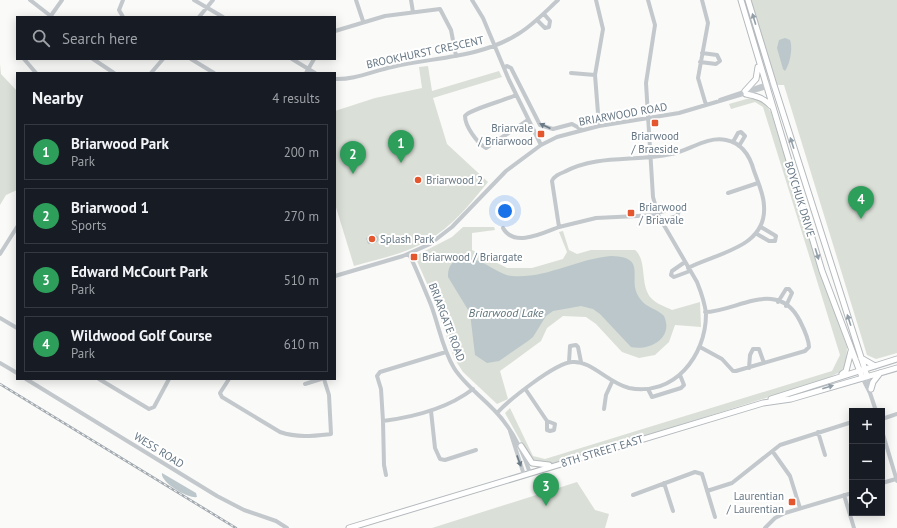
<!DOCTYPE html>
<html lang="en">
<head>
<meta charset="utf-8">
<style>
	:root { --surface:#171b24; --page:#20242c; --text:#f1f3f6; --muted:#9ea1a6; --line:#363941; --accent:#e4572e }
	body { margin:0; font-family:"PT Sans",sans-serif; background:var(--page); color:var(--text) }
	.controls { position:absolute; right:12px; bottom:12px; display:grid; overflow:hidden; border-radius:0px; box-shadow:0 2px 10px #0003 }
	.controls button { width:36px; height:36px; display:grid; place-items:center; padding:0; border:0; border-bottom:1px solid var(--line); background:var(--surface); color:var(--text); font:20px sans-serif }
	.you { position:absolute; left:505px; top:211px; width:14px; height:14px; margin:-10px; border:3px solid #fff; border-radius:50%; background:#1a73e8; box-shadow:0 0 0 6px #1a73e833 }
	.badge { display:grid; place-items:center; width:26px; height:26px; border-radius:50%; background:var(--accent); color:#fff; font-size:13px; font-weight:700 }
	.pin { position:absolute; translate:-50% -33px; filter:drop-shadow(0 1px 2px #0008) }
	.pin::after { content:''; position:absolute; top:21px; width:14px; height:12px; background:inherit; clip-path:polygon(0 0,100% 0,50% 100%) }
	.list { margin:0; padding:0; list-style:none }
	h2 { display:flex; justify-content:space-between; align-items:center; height:52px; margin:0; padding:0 16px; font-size:17px }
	h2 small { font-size:13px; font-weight:400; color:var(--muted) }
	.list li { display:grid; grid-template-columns:26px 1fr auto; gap:12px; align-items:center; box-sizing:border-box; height:56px; margin:0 8px 8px; padding:0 8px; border:1px solid var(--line); border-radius:0px }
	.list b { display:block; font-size:15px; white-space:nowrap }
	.list p { margin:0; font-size:13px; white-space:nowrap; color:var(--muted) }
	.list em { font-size:13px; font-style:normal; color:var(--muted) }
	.icon { flex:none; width:22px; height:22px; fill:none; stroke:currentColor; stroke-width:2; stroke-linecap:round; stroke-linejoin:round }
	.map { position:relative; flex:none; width:897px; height:528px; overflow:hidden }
	.search { position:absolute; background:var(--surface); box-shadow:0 2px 10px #0003; left:16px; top:16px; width:320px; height:44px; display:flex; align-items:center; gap:10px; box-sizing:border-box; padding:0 14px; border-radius:0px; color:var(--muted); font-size:15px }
	.panel { position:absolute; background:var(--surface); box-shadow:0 2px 10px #0003; left:16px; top:72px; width:320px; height:308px; border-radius:0px }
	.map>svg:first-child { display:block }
</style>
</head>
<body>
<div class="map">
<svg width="897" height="528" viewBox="0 0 897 528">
	<rect width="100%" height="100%" fill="#fafaf8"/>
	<!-- green -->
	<path fill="#dadfd7" d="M748,0H897V353L876,359L867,355L784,85H774Z
		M0,64L1,74L17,91V190L6,195L0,205Z
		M428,66L432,91L499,71L502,77L433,98L447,144L488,182C470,204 452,227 427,241C405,254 378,259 354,266L335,204V111L375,98L422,88L419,67Z
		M750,98L762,101L771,112L822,277L847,347L846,365L840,372L826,379L585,455L549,464H538L530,458L505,413L510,408L533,456L545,459L832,371L840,355L763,107L755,102L731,109L729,104Z
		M463,227H494L495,230L472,233V250L507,268H532L563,259L567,252L559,232L563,231L569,250L577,254L591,250H635C648,261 639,286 652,299C657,304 666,307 672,310L700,302L701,327L675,325L669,342L655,355L639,358L622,352L596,324L586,317L563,316L547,328L541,341L500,371L508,399L497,404L463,372L454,358L432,295L417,261V256L419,254L452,237Z
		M577,482L595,510L609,514L605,528H432Z"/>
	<!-- water -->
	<path fill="#bbc7cb" d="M785,38L790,40C793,48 790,64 785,71L783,69L777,48L779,40Z
		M375,235L379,237L377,242L368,244L366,238Z
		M611,256C651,257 624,281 641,300C647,308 658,309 664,316C674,338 650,351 631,347L600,314L593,309L581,306L553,311L546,316L533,337L528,341L499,361L487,363L475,355L470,313L448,277C448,270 449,265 455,261C472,248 494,274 512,276C546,279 576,259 611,256Z
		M162,473L196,493L197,497C188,499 160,482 162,473Z"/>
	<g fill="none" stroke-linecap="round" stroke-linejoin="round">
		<!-- major casing -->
		<g stroke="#b5babe" stroke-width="7">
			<path id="major" d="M741,0L822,271L862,377
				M748,0L774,85L867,376
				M745,91L756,79L758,67
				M746,94C756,96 764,98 771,106
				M861,358L875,366
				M842,374L846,371L851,351
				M871,389L873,382L880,373
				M771,399L897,359
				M521,446L532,463L549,465
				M349,528L763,403L791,399L897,368"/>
		</g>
		<!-- minor -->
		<path stroke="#c3c8cc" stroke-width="4" d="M30,0L52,17
			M194,0L223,17
			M356,0L363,21
			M411,0L413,12
			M472,0L483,18L509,80L541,145
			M596,0L603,29L595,75L599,126
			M702,0L708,23L698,78L706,105
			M50,17L62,0
			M123,17L119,10L123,0
			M199,17L213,0
			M537,20L545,28L549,27L550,21L544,14
			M335,31L385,16L440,9L451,30L456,56
			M24,59L36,73
			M93,59L114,73
			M191,59L214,73
			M292,59L315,73
			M700,62L716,64L720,61L717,55L702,53
			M504,68L507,66L511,68L540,125L553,129L572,124L581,129
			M151,73L163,59
			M306,73L314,59
			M571,73L595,75
			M335,79C354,80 373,71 392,67C434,57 480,58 518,34C533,25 545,12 558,0
			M516,95C506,100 468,110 465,116C465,126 477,143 486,148L528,120
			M720,100L773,82
			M733,142L738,133L741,132L745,136L739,146
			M728,193L758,183
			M657,213L675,208L679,211L677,216L661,221
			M658,215L596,218L559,227L552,181C554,176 559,174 564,172C598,154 635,162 671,154C689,151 706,136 726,140C742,143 750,156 754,171C758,182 764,195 764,206C767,248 716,253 688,268
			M503,228C514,248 543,233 559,227
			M757,234L769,241H775L776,236L761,227
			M0,254L17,227
			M409,254C417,270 424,288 431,305C439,326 442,348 454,368C464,384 481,396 494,410C512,428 522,449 530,473
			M685,262L672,271L671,275L674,277L690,271
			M335,276L403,256L430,244L452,227L506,171L541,145L557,137L599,126L679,113L774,85
			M778,302L786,289H789L792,293L786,306
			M0,318L17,328
			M700,347L722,359L733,371H736L805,351L809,347C809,339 804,329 800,321C778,277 736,312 705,312
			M446,352L380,372L377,376L381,389L383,421C414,417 447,409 473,389
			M569,362L570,346L576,345L578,347L581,362
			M0,363L17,373
			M749,368L750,355L753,349H759L764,363
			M867,376L871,389
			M862,377L870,393L876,411
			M26,379L217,496L244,510L276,521L287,528
			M99,379L149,409L154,407L169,379
			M229,379L220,393L222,397L280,432C297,438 313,436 331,434L329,395L324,379
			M305,384L321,379
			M648,389L652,397L681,388L684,385L680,375
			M526,390L547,421V430L550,431L554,430L555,424L547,421
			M604,409L606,395L612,382
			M431,411L435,448L440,459L445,460L476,450
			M497,413C509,400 555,363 572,362C591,360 608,383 629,388C674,397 706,356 706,314C705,303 701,292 697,282L658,215L653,197L646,83L655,25L648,0
			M882,419L897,414
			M383,421L384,465L386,475
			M510,431L524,475
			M882,431L897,481
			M818,432L825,455
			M773,452L790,476L800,508
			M664,483L673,511
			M882,483L896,479
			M707,491L732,483L780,445L852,422
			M633,495L695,472L702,474L715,517
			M844,495L854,528
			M765,528L775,518L785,513L852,493"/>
		<!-- major -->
		<use href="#major" stroke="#fff" stroke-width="5"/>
		<!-- rail casing -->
		<g stroke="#a2aab0" stroke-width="2.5">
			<path id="rail" d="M0,384L236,528"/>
		</g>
		<!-- rail -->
		<use href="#rail" stroke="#fff" stroke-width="1" stroke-dasharray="3" stroke-linecap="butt"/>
	</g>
	<!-- one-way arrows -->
	<defs><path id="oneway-solid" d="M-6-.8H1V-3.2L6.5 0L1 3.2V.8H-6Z"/></defs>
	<g fill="#939fa8">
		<use href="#oneway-solid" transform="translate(754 19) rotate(-107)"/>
		<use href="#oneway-solid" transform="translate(792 143) rotate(-108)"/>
		<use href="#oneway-solid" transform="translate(817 254) rotate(73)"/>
		<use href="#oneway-solid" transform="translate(849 320) rotate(-108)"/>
		<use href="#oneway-solid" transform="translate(828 387) rotate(-17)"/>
	</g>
	<g fill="#6a7a87">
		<use href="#oneway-solid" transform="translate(545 126) rotate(-155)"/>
		<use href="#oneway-solid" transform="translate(519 461) rotate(70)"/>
	</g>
	<!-- markers -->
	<g fill="#e4572e" stroke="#fff" stroke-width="1.5">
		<rect x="651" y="119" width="8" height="8" rx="2"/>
		<rect x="537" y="130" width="8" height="8" rx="2"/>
		<circle cx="418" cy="180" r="4"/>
		<rect x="627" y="209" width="8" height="8" rx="2"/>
		<circle cx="372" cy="239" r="4"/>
		<rect x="410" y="253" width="8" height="8" rx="2"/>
		<rect x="788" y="498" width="8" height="8" rx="2"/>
	</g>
	<g text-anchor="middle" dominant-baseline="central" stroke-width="4" stroke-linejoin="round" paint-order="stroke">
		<!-- street labels -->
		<g font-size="11" fill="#657683" stroke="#fff">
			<text transform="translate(425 52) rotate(-12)">BROOKHURST CRESCENT</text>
			<text transform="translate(623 114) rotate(-10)">BRIARWOOD ROAD</text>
			<text transform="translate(800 199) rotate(73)">BOYCHUK DRIVE</text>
			<text transform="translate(447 322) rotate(69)">BRIARGATE ROAD</text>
			<text transform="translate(159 450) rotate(32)">WESS ROAD</text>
			<text transform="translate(602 451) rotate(-17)">8TH STREET EAST</text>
		</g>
		<!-- poi labels -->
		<g font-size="11" fill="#657683" stroke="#fff" text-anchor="start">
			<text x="533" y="128" text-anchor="end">Briarvale<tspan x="533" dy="13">/ Briarwood</tspan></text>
			<text x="655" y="136" text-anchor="middle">Briarwood<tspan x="655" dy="13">/ Braeside</tspan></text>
			<text x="426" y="180">Briarwood 2</text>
			<text x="639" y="207">Briarwood<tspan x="639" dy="13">/ Briavale</tspan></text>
			<text x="380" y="239">Splash Park</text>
			<text x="422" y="257">Briarwood / Briargate</text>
			<text x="784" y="496" text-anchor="end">Laurentian<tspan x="784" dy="13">/ Laurentian</tspan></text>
		</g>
		<!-- water labels -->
		<g font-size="12" font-style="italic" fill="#60757c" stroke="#fff">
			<text x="506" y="312">Briarwood Lake</text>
		</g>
	</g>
</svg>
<div class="controls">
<button>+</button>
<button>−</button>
<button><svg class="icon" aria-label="locate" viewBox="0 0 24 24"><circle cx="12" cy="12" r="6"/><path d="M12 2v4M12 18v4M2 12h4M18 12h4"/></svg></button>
</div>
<div class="you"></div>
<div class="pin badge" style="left:401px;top:163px;background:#2e9e5b">1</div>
<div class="pin badge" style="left:353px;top:174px;background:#2e9e5b">2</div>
<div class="pin badge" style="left:546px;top:506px;background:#2e9e5b">3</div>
<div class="pin badge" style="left:861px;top:219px;background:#2e9e5b">4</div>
<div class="search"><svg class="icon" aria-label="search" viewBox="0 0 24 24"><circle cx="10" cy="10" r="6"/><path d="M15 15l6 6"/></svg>Search here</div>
<section class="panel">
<h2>Nearby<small>4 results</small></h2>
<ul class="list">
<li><span class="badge" style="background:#2e9e5b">1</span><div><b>Briarwood Park</b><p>Park</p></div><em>200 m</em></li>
<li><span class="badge" style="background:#2e9e5b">2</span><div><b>Briarwood 1</b><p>Sports</p></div><em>270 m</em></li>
<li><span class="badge" style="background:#2e9e5b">3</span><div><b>Edward McCourt Park</b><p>Park</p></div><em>510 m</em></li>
<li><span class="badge" style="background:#2e9e5b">4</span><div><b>Wildwood Golf Course</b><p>Park</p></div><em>610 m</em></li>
</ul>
</section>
</div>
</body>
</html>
